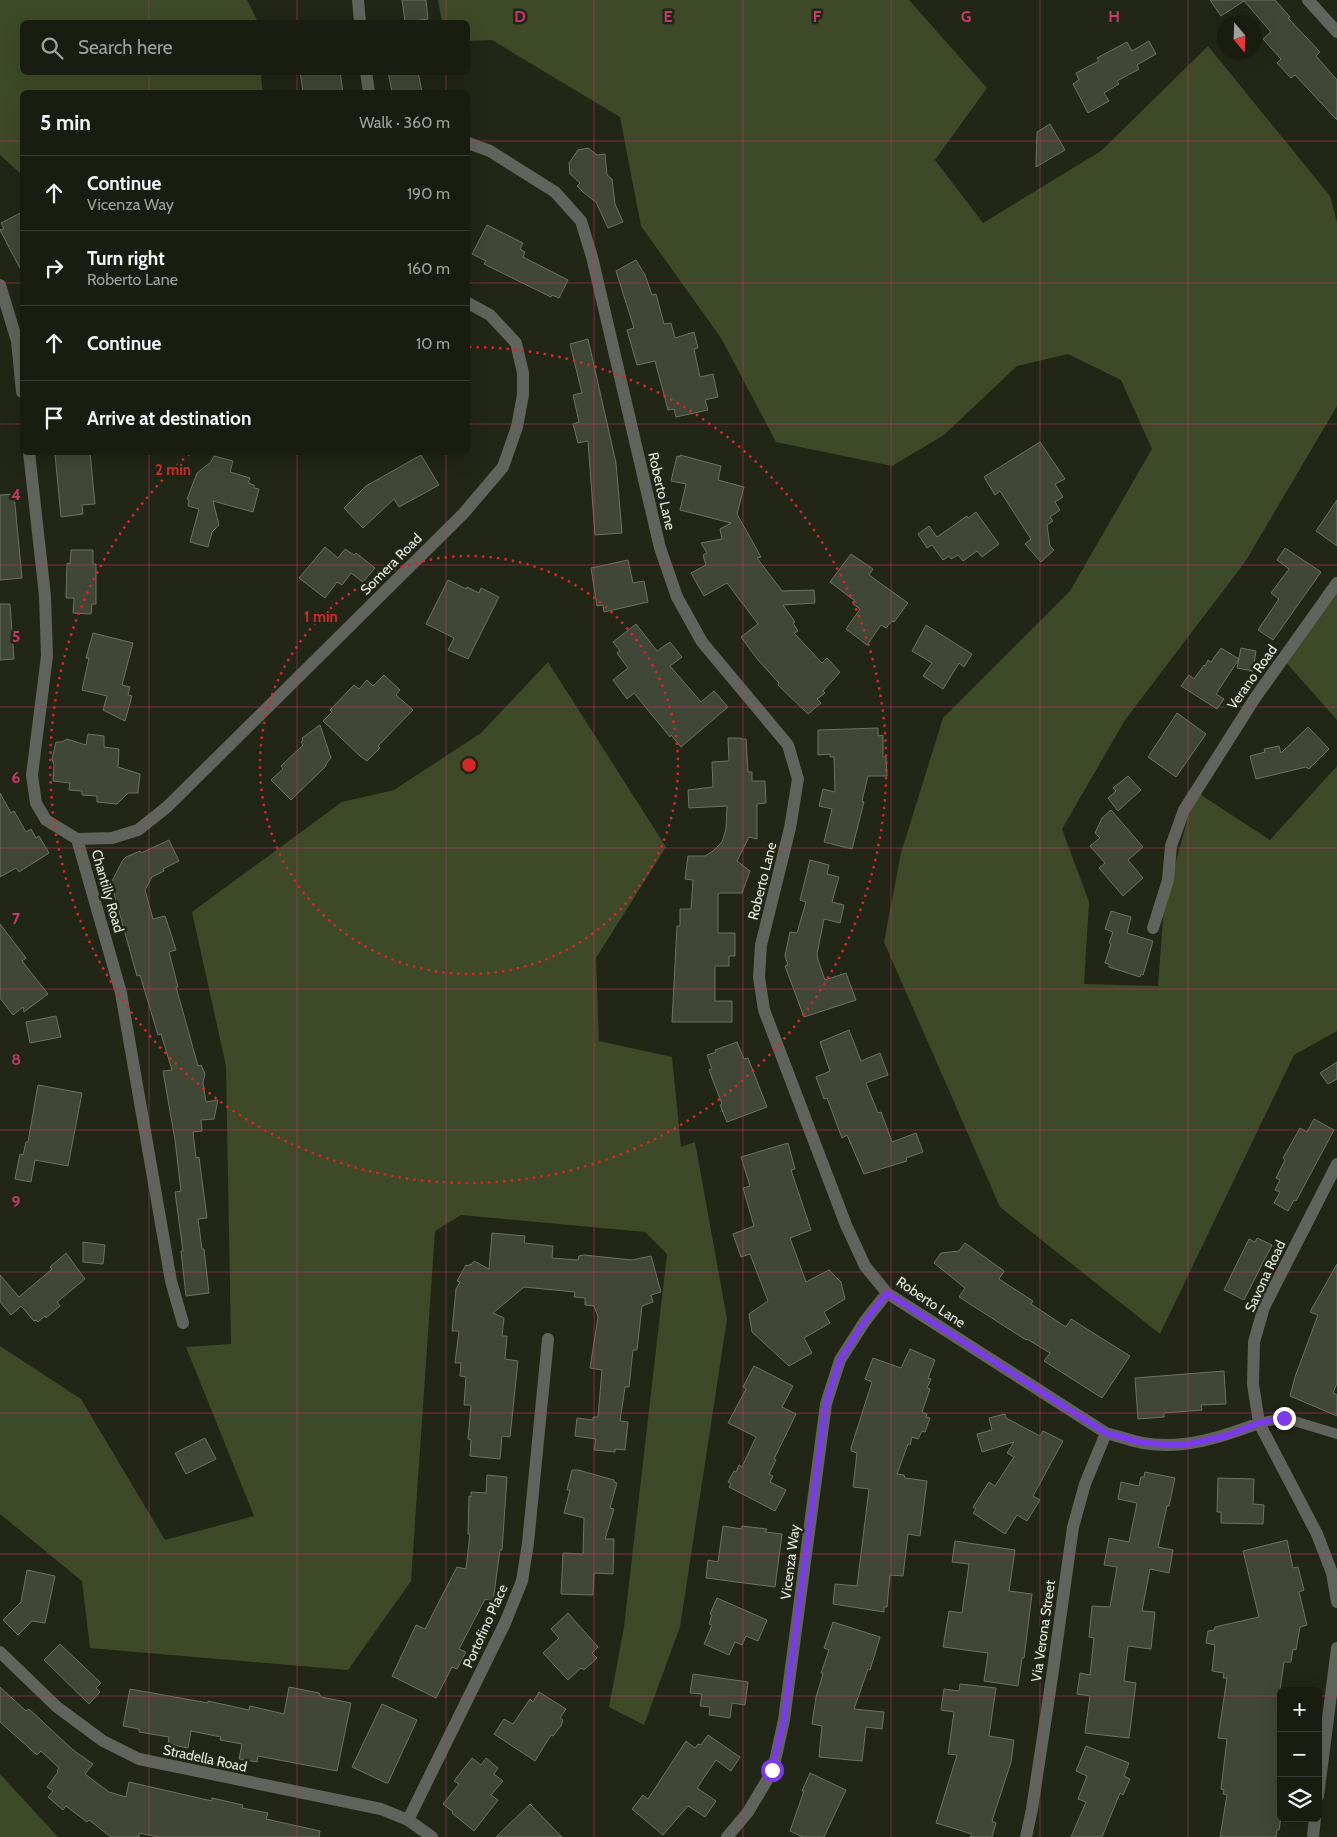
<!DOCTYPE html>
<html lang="en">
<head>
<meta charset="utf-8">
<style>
	:root { --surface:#191c11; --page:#22251a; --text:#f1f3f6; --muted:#9fa19f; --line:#373a31 }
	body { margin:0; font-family:Cabin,sans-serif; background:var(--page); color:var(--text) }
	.controls { position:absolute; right:15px; bottom:15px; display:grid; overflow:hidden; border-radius:8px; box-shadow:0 5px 20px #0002 }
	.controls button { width:45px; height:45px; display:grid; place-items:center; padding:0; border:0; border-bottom:1px solid var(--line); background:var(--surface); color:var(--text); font:25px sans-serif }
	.compass { position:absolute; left:1217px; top:15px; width:45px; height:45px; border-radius:50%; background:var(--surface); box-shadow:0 5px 20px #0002; rotate:161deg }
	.stop { position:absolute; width:15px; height:15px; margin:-11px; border:4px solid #7c3aed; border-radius:50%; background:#fff }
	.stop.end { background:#7c3aed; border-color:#fff; box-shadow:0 1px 5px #0008 }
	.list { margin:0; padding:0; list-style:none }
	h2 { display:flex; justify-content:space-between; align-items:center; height:65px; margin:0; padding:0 20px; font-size:21px }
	h2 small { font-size:16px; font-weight:400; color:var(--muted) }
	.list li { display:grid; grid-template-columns:32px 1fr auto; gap:15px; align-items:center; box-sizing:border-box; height:75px; padding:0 20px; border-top:1px solid var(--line) }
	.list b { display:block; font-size:19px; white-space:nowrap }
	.list p { margin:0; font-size:16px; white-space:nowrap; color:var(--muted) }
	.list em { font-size:16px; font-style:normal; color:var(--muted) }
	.icon { flex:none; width:28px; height:28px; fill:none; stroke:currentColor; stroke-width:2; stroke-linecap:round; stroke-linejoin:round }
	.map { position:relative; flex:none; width:1337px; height:1837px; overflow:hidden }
	.search { position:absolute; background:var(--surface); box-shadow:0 5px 20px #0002; left:20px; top:20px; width:450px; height:55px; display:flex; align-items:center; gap:12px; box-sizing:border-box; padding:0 18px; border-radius:8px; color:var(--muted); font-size:19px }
	.panel { position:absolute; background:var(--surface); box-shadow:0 5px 20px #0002; left:20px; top:90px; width:450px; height:365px; border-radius:8px }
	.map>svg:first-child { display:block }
</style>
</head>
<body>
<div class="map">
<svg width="1337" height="1837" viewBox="0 0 1337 1837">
	<rect width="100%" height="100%" fill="#212617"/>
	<!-- green -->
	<path fill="#3e4a27" d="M0,0H247L258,22H22V72L261,73L262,88L264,92H22V175L0,155Z
		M438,0H909L987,88L935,160L983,223L1101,151L1208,46L1330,196L1337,222V406L1245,562L1125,720L1062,829L1089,902L1084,984L1158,986L1164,906L1195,791L1270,840L1337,766V1031L1294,1055L1160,1334L1000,1207L884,942L901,853L943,718L1070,591L1152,449L1121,380L1068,354L1017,366L944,435L892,466L776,442L721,338L641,226L620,117L492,40L468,41V22H442Z
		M1337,583V720L1283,659Z
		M548,662L666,847L596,958L599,1041L672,1057L681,1147L695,1142L727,1319L680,1627L644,1725L609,1707L624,1627L667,1254L645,1232L461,1215L435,1231L411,1581L348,1670L90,1648L82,1581L0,1514V1346L81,1399L165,1540L254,1516L186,1347L231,1344L226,1066L192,912L342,802L394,790L481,733Z
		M0,1774L58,1837H0Z"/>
	<!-- building -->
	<path fill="#414736" stroke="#6c7361" d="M402,0H426L428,19L405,22Z
		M1210,0H1275L1290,17L1288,18L1320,52L1316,56L1337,80V120L1295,75L1291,78L1277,63L1281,59L1263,39L1271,32L1244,1L1221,16Z
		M1149,41L1156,54L1137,65L1139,69L1117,81L1119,84L1104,93L1109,101L1088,113L1073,84L1079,80L1076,73L1099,61L1097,58L1127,42L1132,51Z
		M300,72H340L343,92H303Z
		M388,72H418L422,92H392Z
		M1050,124L1065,150L1036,167L1037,132Z
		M588,148L597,155L605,154L607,175L612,179L615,204L623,222L608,228L596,202L584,193L577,186L580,183L570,174L569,163L578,150Z
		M22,212V272L0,230L4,229L1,223Z
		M487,225L523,243L520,249L525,252L523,257L568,280L559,298L552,295L551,297L484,264L486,261L472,254Z
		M636,260L645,275L652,295L656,294L664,324L671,323L675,338L694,332L698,348L694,349L700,377L713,374L718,397L705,400L708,410L676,417L674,409L668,410L655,361L637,365L627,330L634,328L616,271Z
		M588,339L616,463L622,533L595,535L588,441L578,443L573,424L579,422L573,395L582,393L570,344Z
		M1040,442L1065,479L1055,484L1063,497L1055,502L1060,510L1050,517L1053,521L1047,525L1050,546L1054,550L1041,562L1025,544L1031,539L1000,491L995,495L984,477Z
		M75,452H90L95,504L82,505L83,514L61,517L55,454Z
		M421,455L439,485L399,507L394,499L363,528L344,508L366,486Z
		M680,455L721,466L718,480L744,487L737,514L761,557L757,558L782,591L814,590L815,603L783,605L795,622L793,623L798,631L794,633L822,663L827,658L840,672L823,691L825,693L817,699L821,703L808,714L778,685L779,683L758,660L741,637L758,624L727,583L704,596L691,573L706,565L703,555L707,553L701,543L722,539L720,529L731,523L680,510L686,484L671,481L677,456L680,457Z
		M214,456L233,461L230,472L250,478L248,483L254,485V488L259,489L253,512L213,501L219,525L212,532L208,547L190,542L199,509L188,506L189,500L187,499L197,473L211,462Z
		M14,494L22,578L0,580V495Z
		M1337,500V546L1316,531Z
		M976,512L999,544L982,557L977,551L963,561L958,555L951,559L949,556L943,560L932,545L927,548L918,534L929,526L937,537L967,516L968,518Z
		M325,547L338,558L345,549L354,555L356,553L375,568L363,582L351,573L342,585L337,582L325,598L299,578Z
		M1285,548L1321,572L1273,640L1258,630L1279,599L1271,593L1289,569L1277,560Z
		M71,550H93V564H96V604H92L91,614L73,613L74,598H66L67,563L70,564Z
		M851,554L873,569L869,575L908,603L894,622L892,621L886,628L881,625L867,645L846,629L860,609L853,604L855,601L830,582Z
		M628,560L633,583L644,581L648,602L604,612L603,605L597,606L591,568Z
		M448,580L466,589L467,587L479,593L481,588L499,597L468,659L448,650L454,638L426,624Z
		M0,604H10L14,659L0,660Z
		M636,624L657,651L670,642L682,657L670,666L701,702L714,691L728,707L681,747L671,735L670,737L634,693L627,699L613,680L628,668L617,653L620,651L613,642Z
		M926,625L972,654L964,667L959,663L943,689L923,676L932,663L912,651Z
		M93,633L133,643L122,685L130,687L128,695L132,696L125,721L103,710L107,696L82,690L89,658H86Z
		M1221,648L1239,659L1216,694L1224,699L1217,709L1181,686L1189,675L1194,679L1204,665L1205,666L1208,660L1211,662Z
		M1241,648L1256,651L1253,671L1237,668Z
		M384,675L400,690L396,695L413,710L378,746L380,748L367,761L360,756L323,721L332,712L330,710L354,685L359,689L367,680L373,686Z
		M1177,713L1206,734L1176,777L1148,757Z
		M320,725L331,758L326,764V766L291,800L271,780L283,769L281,766L303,745L301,742L303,740L302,738Z
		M1308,727L1329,749L1309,769L1306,767L1256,779L1250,756L1265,752L1264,749L1279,746L1281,753Z
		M878,728V736L883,735V757H886L887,776H868L862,801L864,802L852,849L824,842L832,809L819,806L823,789L835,792L834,757H830V754L818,755V730Z
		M88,734L104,736V747L119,749L118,767L140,774L138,793H128L117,804L97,802V796L82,795V791L69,790L70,783L53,781L54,765L52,759L56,742H62L67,739L86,745Z
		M728,738H741V739H746L748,772H752V781H765L766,803L757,804V839L749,837L737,861L750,871L742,893H719L718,895V933H735V956H729V966H715V1001H732V1022H672L677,926H680V909H691L693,880L685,879L688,856H705L713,851L722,842L726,829L727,806L689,808L688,790L713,787L712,762L729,761Z
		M1128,776L1141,790L1118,811L1108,798L1116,791L1113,788Z
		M0,793L11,813L14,811L26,832L31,829L36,838L39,836L49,853L19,872L16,868L0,877Z
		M1111,810L1143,847L1128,860L1143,878L1123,896L1099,868L1105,863L1090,846L1100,838L1095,833L1102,818Z
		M169,840L179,861L163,869L164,871L152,877L145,890L153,919L165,916L172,937L176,950L169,952L178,987H176L198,1066L201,1065L205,1074L203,1083L206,1102L218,1100L214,1119L201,1120L202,1131L193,1132L196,1158L199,1157L207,1218L198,1219L202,1249H204L209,1293L186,1296L181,1251H183L175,1192L181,1191L175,1140L163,1071L172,1070L161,1034L158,1035L140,975L137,976L111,883L123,860L126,857L140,851L141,853Z
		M810,860L829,865L827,874L839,877L832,902L844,905L840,923L824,919L817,954L818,960L825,980L846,973L856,1000L804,1017L785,966L788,965L785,956L790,932L797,933L806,902L800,900Z
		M1111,911L1131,917L1127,933L1153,941L1143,975L1141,974L1140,977L1109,967V964L1105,963L1111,944L1109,943L1113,932L1105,929Z
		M0,924L26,958L22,961L48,994L24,1012L23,1007L13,1015L0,998Z
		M56,1016L61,1037L30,1043L26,1022Z
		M849,1030L861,1061L880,1053L888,1075L866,1083L878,1113L881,1112L892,1142L916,1133L923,1152L906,1158L907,1161L864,1174L847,1135L842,1138L827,1098L824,1099L816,1077L830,1071L820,1042Z
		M737,1042L744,1059L748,1058L767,1107L727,1122L720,1105L722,1104L709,1070L712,1069L707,1055L716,1052L715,1050Z
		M1337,1062V1079L1328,1084L1320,1073Z
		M38,1085L82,1093L68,1166L35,1160L31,1182L15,1179L20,1154L23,1155L26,1142H28Z
		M1314,1119L1334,1130L1296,1201L1294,1200L1288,1211L1274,1203L1280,1192L1275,1190L1280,1180L1276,1178L1285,1160L1283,1158L1300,1128L1307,1132Z
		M788,1143L795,1169L791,1170L811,1230L790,1238L806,1282L829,1270L841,1282L845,1299L824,1312L830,1323L804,1338L812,1353L789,1366L752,1332L749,1314L768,1301L750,1254L741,1257L733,1234L754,1226L743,1188L750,1186L741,1157Z
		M492,1233L525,1236L524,1243L553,1246L552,1258L578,1260L579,1256L584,1255L632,1260L651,1256L661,1292L651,1295L653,1302L642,1306L637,1350H633L629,1387H625L620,1421L628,1422L625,1450L615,1449V1452L594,1450L596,1439L575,1436L577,1418L593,1420V1417H598L602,1370L590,1368L598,1317L594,1306L585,1305V1298L574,1297L575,1292L524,1287L493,1313L504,1318L502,1336H507L505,1359L518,1361L510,1437L502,1436L500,1459L470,1456L471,1440L468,1439L471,1405H464L466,1377L460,1376L461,1363H455L459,1331H452L456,1289L460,1282L457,1281L466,1265L469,1266L470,1264L471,1265L474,1261L489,1269Z
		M1257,1238L1272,1245L1244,1300L1224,1290L1249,1239L1255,1242Z
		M83,1242L105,1245L103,1264L83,1262Z
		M965,1243L1004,1271L999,1279L1033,1301L1031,1304L1066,1327L1071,1319L1130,1356L1102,1398L1044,1361L1050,1353L1027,1339L1026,1340L959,1297L965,1288L934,1263L941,1253L959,1251Z
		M66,1253L85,1279L57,1302L60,1306L46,1318L45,1316L38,1322L36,1320L34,1321L21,1306L11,1315L0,1302V1275L19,1297L52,1269L50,1267Z
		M1337,1264V1383L1333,1393L1337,1395V1416L1290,1396L1295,1377L1318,1315L1310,1312Z
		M910,1349L935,1360L928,1378L931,1379L927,1388L930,1389L922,1412L927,1414L926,1417L930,1418L925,1432L922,1431L918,1439L912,1437L910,1445L908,1444L897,1474L904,1475L905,1478L927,1481L920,1536L908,1534L903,1576L890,1575L887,1607H884V1612L833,1604L835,1584L857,1586L869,1489L853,1487L857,1453L851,1451V1448L872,1382L865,1379L873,1358L901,1368Z
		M754,1366L793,1386L782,1407L796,1414L774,1459L776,1460L769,1474L773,1476L770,1482L786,1490L775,1511L729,1487L731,1484L728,1482L734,1471L736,1472L739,1465L742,1467L756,1437L728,1423L746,1389L743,1387Z
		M1224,1371L1226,1404L1201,1405L1202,1410L1164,1413V1417L1138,1419L1135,1378Z
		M1005,1414L1006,1418L1040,1436L1043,1431L1063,1441L1033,1496L1040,1500L1027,1521L1017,1515L1005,1534L973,1513L976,1509L973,1507L989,1482L995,1486L1014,1457L1007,1453L1014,1442L982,1452L977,1434L992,1430L989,1418Z
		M205,1438L216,1459L186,1474L175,1453Z
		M572,1470H578L614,1480V1482L617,1483L610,1508L614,1509L605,1539H614L613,1574L594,1573L593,1595L561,1594L563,1553L583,1554L584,1518L564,1513L570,1490H567Z
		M1145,1472L1175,1478L1169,1506H1167L1158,1547L1173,1550L1169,1573L1150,1569L1142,1611L1155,1612L1151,1649L1128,1646L1124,1681L1136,1683L1129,1738L1085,1733L1090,1696L1077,1694L1080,1673L1090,1675L1094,1638L1089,1637L1092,1606L1110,1607L1117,1567L1104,1565L1109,1538L1129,1542L1137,1503L1118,1499L1121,1482L1139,1486L1141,1477H1144Z
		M487,1475L507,1477L502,1550H500L493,1601L485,1599L459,1649L466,1652L457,1669L452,1667L436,1698L392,1676L416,1625L425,1629L457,1567L466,1569L470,1534H468L469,1496L471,1497V1492L486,1493Z
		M1218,1478L1254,1479L1253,1504L1264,1505L1263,1524L1221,1523V1512H1217Z
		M723,1526L742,1529V1526L767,1529L765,1532L782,1534L775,1587L706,1578L708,1560L718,1562Z
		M1287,1540L1293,1568L1298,1567L1304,1590L1299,1592L1307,1625L1300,1627L1296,1650L1293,1649L1291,1662H1284L1278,1703H1281V1817L1279,1830H1277L1276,1837H1220L1227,1795L1223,1794L1224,1790L1221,1789L1227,1739L1218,1738L1227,1678H1223L1224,1673L1212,1671L1215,1645L1206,1643L1208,1631L1214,1630L1215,1627L1259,1617L1243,1551Z
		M955,1541L1015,1550L1009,1591L1032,1594L1024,1658H1022L1018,1686L984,1681L988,1653L943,1647L949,1611L962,1613L969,1564L952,1562Z
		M27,1570L55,1576L45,1623L32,1621L18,1635L3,1620L21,1602Z
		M717,1598L767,1620L758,1641L746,1636L742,1645L735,1642L729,1655L704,1644L712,1625L709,1624L712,1615L710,1614Z
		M568,1613L598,1647L592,1653L597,1658L584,1670L581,1668L568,1680L543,1653L559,1638L551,1629Z
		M833,1622L880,1637L870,1670L868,1669L854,1709L884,1712L882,1729L866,1727L862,1761L819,1757L822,1726L812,1724L816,1697L823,1674L821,1673L829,1650L824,1648Z
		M60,1644L101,1683L96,1688L100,1692L89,1704L44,1660Z
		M693,1674L748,1682L745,1705L732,1703L730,1718L709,1715L710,1707L700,1706L702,1694L690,1693Z
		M960,1684L996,1688L989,1736L1014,1740L1011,1762L992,1821L996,1823L992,1837H970L972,1834L936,1823L957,1755L948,1754L954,1712L941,1710L944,1689L959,1691Z
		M0,1687L26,1711L29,1709L73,1750L93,1764L85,1774L109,1792L126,1797L129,1782L212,1801V1798L243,1805L242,1808L268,1813L266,1819L320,1831L319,1837H159L139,1833V1837H111L89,1820L87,1822L66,1806L63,1810L48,1797L53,1791L47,1787L58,1772L57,1771L59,1768L41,1751L37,1755L0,1722Z
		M289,1687L319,1693L321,1697L351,1703L337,1771L258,1756L257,1762L239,1759L242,1744L220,1740L221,1737L191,1731L188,1748L168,1744L169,1737L139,1732V1729L123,1726L130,1689L208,1703V1701L249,1710L250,1706L284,1714Z
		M539,1692L566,1709L560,1718L563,1720L561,1726L553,1736L551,1735L535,1761L494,1734L504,1719L513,1724L530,1699L533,1702Z
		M382,1704L417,1720L388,1783H386L352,1767Z
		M708,1735L740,1757L731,1771L716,1760L697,1788L716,1801L705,1817L688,1806L663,1835L632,1809L643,1795L648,1799L686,1741L695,1748L698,1744L701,1745Z
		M1086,1746L1129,1763L1124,1776L1130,1779L1123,1795L1120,1793L1102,1837H1071L1086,1802L1078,1799L1087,1776L1076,1771Z
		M472,1758L481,1765L486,1758L498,1768L494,1774L503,1781L491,1795L498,1800L474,1831L452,1813L453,1812L443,1804L459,1784L454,1781Z
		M810,1773L846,1790L824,1837H803L790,1831L804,1791H802Z
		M530,1804L562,1837H496Z"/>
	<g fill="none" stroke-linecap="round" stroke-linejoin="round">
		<!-- service -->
		<path stroke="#61645c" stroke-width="10" d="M1259,1423L1284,1418L1337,1434"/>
		<!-- minor -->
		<path stroke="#61645c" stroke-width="12" d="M358,0L360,22
			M1308,0L1337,32
			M366,72L369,92
			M468,143L490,151L555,192L581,221L592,257L660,548L677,597L702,642L788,745L798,779L790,828L761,945L759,977L764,1010L846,1225L865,1266L887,1293L1106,1433C1118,1436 1131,1441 1143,1443C1184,1450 1222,1437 1259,1423
			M0,285L17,341L22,392
			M29,452L45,596L47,656L32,775L36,803L46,820L77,839L121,993L171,1281L183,1323
			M77,839L112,838L138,830L167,807L463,514L503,467L517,427L523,395V373L516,343L490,315L468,303
			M1153,928L1168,880L1171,846L1184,810L1255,698L1337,583
			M1337,1164L1264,1307L1254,1342L1253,1384L1259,1423L1317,1534L1332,1573L1337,1602
			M0,1652L57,1707L103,1741L139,1759L381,1809L408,1820L432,1837
			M1318,1796L1337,1648
			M408,1820L505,1623L522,1581L528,1543L548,1339
			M727,1837L748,1812L773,1770L784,1720L826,1404L840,1360L865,1321L887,1293
			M1026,1837L1032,1809L1052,1677L1073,1527L1085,1484L1106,1433
			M1313,1837L1315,1818"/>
	</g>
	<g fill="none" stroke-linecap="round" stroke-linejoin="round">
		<!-- route -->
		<path stroke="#7c3aed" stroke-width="6" d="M772,1770L784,1720L826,1404L840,1360L865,1321L887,1293L1106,1433L1144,1443L1184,1445L1226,1436L1259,1423L1284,1418"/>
	</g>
	<!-- grid -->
	<path fill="none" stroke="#c8386f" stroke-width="1" stroke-opacity="0.55" d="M149,0V22M297,0V22M446,0V22M594,0V1837M743,0V1837M891,0V1837M1040,0V1837M1188,0V1837M149,72V92M297,72V92M446,72V92M0,141H22M468,141H1337M0,283H22M468,283H1337M0,424H22M468,424H1337M149,452V1837M297,452V1837M446,452V1837M0,565H1337M0,707H1337M0,848H1337M0,989H1337M0,1130H1337M0,1272H1337M0,1413H1337M0,1554H1337M0,1696H1281M1318,1696H1337"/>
	<!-- distance rings -->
	<g fill="none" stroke="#d62828" stroke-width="2.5" stroke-dasharray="2.5 5">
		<circle cx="469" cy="765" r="209"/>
		<path d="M469 347A418 418 0 1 1 189 454"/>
	</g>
	<g text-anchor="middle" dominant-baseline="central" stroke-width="5" stroke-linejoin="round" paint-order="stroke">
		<!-- street labels -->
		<g font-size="14" fill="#e8ece2" stroke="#212617">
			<text transform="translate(662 491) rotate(77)">Roberto Lane</text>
			<text transform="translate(391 564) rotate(-45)">Somera Road</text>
			<text transform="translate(1252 677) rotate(-55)">Verano Road</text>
			<text transform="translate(762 881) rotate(-76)">Roberto Lane</text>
			<text transform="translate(108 891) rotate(74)">Chantilly Road</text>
			<text transform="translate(1265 1276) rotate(-65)">Savona Road</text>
			<text transform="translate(931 1302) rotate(34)">Roberto Lane</text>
			<text transform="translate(790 1562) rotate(-83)">Vicenza Way</text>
			<text transform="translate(485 1626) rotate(-66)">Portofino Place</text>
			<text transform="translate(1043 1631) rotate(-82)">Via Verona Street</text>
			<text transform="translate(205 1758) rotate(12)">Stradella Road</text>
		</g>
	</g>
	<g font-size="16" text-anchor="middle" font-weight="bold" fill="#c8386f" stroke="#212617" stroke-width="5" stroke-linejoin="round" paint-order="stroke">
		<text x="520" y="22">D</text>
		<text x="668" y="22">E</text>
		<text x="817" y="22">F</text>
		<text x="966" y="22">G</text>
		<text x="1114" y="22">H</text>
		<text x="16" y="500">4</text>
		<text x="16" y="642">5</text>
		<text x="16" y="783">6</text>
		<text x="16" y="924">7</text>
		<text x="16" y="1065">8</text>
		<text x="16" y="1207">9</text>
	</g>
	<circle cx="469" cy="765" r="8" fill="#d62828" stroke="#212617" stroke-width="2.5"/>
	<g font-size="15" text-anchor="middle" font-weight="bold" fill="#d62828" stroke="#212617" stroke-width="5" stroke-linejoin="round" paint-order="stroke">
		<text x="173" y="475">2 min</text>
		<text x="321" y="622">1 min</text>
	</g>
</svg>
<div class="controls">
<button>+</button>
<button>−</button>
<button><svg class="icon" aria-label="layers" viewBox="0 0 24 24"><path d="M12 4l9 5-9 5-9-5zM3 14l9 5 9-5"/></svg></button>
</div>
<svg class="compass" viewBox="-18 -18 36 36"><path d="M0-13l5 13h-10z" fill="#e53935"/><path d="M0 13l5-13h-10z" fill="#9fa19f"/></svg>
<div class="stop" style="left:772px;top:1770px"></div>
<div class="stop end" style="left:1284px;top:1418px"></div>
<div class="search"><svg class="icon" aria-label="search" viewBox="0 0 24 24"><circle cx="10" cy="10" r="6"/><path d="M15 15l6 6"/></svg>Search here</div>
<section class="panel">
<h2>5 min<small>Walk · 360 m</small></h2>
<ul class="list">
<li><svg class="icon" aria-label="ahead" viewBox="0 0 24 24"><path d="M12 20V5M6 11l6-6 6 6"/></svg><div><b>Continue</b><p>Vicenza Way</p></div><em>190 m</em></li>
<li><svg class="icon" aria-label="right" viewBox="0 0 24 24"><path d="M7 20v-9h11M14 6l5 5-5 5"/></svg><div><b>Turn right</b><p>Roberto Lane</p></div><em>160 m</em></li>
<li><svg class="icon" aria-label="ahead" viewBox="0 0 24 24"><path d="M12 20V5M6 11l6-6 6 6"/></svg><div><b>Continue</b></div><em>10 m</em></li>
<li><svg class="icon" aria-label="arrive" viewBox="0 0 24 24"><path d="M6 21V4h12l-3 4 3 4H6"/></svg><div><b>Arrive at destination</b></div></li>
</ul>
</section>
</div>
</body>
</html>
